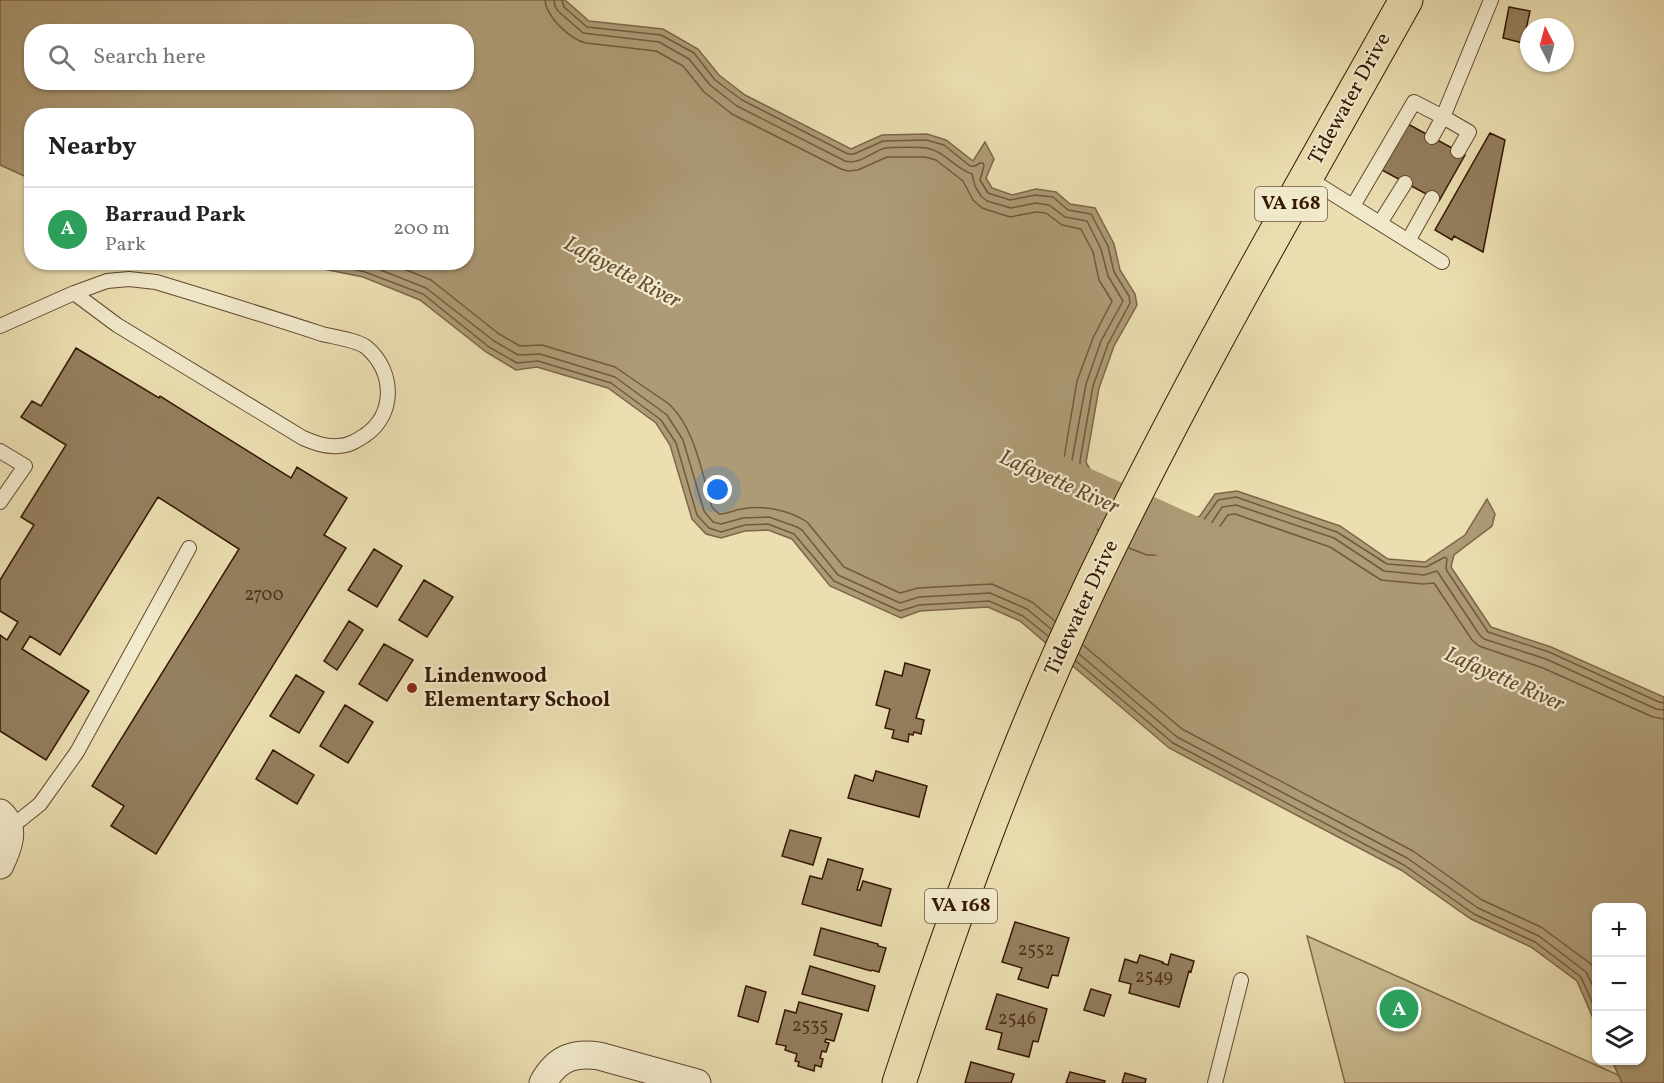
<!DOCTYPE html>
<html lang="en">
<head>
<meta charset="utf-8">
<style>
	:root { --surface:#fff; --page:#f2f2f2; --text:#222; --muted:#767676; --line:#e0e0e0; --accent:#8f2418 }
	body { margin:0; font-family:Vollkorn,serif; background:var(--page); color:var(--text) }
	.controls { position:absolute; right:18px; bottom:18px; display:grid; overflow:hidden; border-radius:12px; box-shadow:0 2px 4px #0004 }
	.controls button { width:54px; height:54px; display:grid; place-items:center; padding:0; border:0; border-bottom:2px solid var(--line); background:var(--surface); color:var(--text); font:30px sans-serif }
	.compass { position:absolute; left:1520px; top:18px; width:54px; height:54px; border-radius:50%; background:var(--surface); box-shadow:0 2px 4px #0004; rotate:354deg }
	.you { position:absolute; left:718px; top:490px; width:21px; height:21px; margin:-15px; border:4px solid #fff; border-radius:50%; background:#1a73e8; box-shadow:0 0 0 9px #1a73e833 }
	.badge { display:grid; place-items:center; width:39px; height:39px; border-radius:50%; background:var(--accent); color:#fff; font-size:20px; font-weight:700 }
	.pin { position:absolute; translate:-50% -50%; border:3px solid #fff; box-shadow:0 2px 6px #0006 }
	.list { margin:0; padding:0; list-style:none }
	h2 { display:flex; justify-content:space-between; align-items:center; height:78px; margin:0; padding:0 24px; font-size:26px }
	h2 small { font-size:20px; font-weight:400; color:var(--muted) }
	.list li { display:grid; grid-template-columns:39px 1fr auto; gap:18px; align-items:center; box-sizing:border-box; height:84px; padding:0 24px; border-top:2px solid var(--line) }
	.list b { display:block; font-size:22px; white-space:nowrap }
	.list p { margin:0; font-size:20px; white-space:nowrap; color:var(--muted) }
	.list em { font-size:20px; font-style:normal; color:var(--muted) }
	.icon { flex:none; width:33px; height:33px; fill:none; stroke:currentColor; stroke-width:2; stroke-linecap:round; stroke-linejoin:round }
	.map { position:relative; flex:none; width:1664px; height:1083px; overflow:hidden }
	.search { position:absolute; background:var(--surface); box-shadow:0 2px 4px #0004; left:24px; top:24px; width:450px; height:66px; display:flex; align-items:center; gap:15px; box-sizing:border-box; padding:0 21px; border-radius:24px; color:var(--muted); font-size:22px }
	.panel { position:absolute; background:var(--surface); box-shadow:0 2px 4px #0004; left:24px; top:108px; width:450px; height:162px; border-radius:24px }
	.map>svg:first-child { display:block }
</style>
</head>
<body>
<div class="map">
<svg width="1664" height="1083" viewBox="0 0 1664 1083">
	<rect width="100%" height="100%" fill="#ebdfb2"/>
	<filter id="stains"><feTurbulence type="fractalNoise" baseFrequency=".00333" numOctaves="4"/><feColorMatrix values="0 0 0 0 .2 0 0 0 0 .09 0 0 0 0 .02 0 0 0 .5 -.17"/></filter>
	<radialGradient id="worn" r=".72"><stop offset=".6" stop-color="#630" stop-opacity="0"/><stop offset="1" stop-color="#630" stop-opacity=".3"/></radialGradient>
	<!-- green -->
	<path fill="#ccbd94" stroke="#816a4c" stroke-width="1.5" d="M1307,936L1636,1083H1345Z"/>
	<!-- water -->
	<path fill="#ad9b76" stroke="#7d6648" stroke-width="1.5" fill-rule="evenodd" d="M0,0H565L589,21L663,29L698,49L719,75L745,95L851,149L882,135L927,134L946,140L973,161L985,142L994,159L986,178L992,188L1012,195L1036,189L1056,192L1070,204L1095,208L1114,244L1120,270L1135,294L1137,305L1114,346L1099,388L1086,462L1117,518L1153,533L1200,516L1215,494L1237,491L1340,526L1388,559L1425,562L1465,535L1487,499L1495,514L1492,526L1454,555L1451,567L1491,627L1551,647L1664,697V1083H1622L1612,1061L1642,1060V908H1596V1025L1577,981L1531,947L1471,919L1401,870L1169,748L1020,621L988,607L920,611L901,618L830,586L792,539L768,530L745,531L721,538L706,534L692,519L670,445L656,423L608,388L537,367L516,370L486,352L420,300L363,277L294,263L466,262V116H32L31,179L0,165ZM32,32H466V82H32Z"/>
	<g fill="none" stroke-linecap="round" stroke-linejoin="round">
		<!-- shore -->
		<path stroke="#72593c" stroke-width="1.5" d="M545,0C546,17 570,39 586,43L656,51L683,66L704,92L732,114L841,169L848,171L858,170L887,157H925L936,160L963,181L973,200L982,208L1010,217L1036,212L1046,213L1062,225L1081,229L1093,252L1099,280L1112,301L1093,338L1077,381L1063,464L1066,473L1098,530
			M554,0L555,6L558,11L583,33L659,42L689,59L710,85L737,106L845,161C860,165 871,152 885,148C892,147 920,147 927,148C945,152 955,168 972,174L975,186L981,196L987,201L1011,208L1036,203L1049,205L1065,217L1087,221L1101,249L1108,276L1123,301L1101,341L1086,384L1072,460L1074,469L1103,520
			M562,0L564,7L587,27L661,35L694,53L715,80L742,100L848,154H854L883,141L926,140L944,145L970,166H975L980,163H983L984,166L980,180L988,193L1010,200L1036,195L1053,197L1068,210L1091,214L1108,246L1114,272L1129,296L1130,303L1108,344L1093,386L1080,461V466L1107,512
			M323,262L365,272L423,294L489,347L517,363L538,361L611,383L661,420L676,443L697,515L709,528L721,532L745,525L768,524L794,534L834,581L900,611L919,605L989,601L1023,616L1048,636
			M358,262L368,265L426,288L494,341L518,355L540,354L615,377L667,415L683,440L704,511L713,522L721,524L743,518L769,517L797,527L802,530L838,575L900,603L919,597L990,593L1027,609L1051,629
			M387,262L431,280L499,334L520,346L542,345L615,367L669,404C695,428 702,474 712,507L719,514C727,514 734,510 742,509C764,505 789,510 807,522L844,567L900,593L918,588L992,584L1032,602L1055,621
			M1137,533L1151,539H1156L1203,521L1218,500L1236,497L1337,532L1387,564L1426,567L1445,557L1447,559L1446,567L1447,571L1488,632L1549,652L1659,702L1664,703
			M1133,540L1149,546H1158L1206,528L1211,524L1222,507L1236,505L1334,538L1384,571L1424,575L1437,571L1479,634L1484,639L1546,659L1656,709L1664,710
			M1129,548L1147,555H1160L1211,536L1218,529L1228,515L1235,514L1330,547L1381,580L1423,584L1434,583L1472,640L1479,646L1543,668L1653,717L1664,719
			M1083,645L1182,729L1413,851L1482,900L1541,927L1591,964L1596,970
			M1079,654L1177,737L1407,858L1478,908L1539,936L1586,972L1596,992
			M1076,661L1173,743L1404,865L1474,914L1535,942L1581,977L1596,1011"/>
		<!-- river -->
		<path stroke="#ad9b76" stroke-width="52" d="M1043,476L1229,559"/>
	</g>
	<!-- building -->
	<path fill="#947f5e" stroke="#361703" stroke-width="1.5" d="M1509,7L1530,11L1523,43L1503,38Z
		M1406,123L1465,155L1439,201L1380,169Z
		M1490,133L1505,140L1483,252L1454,236L1452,240L1435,230Z
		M76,348L159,398L160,396L291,478L297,467L347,498L324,535L346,548L156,854L111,826L124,806L92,786L239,549L158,497L60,655L30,636L22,649L89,691L46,760L0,731V635L7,640L18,622L0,611V580L34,525L21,517L66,445L21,417L32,401L41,406Z
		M374,549L402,566L377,607L348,590Z
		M424,580L453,597L427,637L399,620Z
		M349,621L363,630L337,670L324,661Z
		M384,644L413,660L387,701L359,684Z
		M905,663L930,670L916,718L924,720L921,734L914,732L913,735L909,734L908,742L892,738L894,730L885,728L890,709L876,705L885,671L902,676Z
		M296,675L324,692L299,733L270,716Z
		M345,705L373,722L348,763L320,746Z
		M273,750L314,775L297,804L256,779Z
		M876,771L927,786L919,817L848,798L855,775L873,781Z
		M790,830L821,838L813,865L782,856Z
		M828,859L863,869L857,890H860L863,881L891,889L881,926L802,904L810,876L822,879Z
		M1015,922L1069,938L1058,976L1052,975L1048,988L1018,979L1022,968L1002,962Z
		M821,928L878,944V946L886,948L879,972L872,970L871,971L814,955Z
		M1171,954L1194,961L1191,972L1189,971L1179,1007L1129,993L1131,984L1119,981L1125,959L1137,963L1140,955L1163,962L1162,963L1168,965Z
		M810,966L875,986L868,1011L802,994Z
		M746,986L766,992L758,1022L738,1016Z
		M1091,989L1111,995L1104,1016L1084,1010Z
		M997,994L1047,1009L1038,1042L1033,1041L1029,1057L998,1049L1002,1033L986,1029Z
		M799,1002L842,1014L834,1041L826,1039L825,1042L829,1043L826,1052L822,1051L820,1058L823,1059L821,1067L815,1065L814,1071L798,1066L799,1062L795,1061L797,1054L785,1050L786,1046L776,1044L785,1010L796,1013Z
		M971,1062L1014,1074L1011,1083H965Z
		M1070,1072L1105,1081L1104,1083H1066Z
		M1125,1073L1146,1079L1145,1083H1122Z"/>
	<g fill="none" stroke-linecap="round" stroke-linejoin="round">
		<!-- lane casing -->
		<g stroke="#63492f" stroke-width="16">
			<path id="lane" d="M1458,151L1469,132L1443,117L1491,0
				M1306,177L1442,262
				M1353,206L1414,102L1443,117L1432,137
				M1380,223L1405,183
				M1408,241L1432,198
				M129,279L156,282C212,299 267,316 322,334C334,337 357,340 366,347C395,371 396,415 364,436C356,441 348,446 338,446C325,447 315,443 303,438L117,325L74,293L107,281Z
				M0,326L74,293
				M0,451L25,466L0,502
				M10,828L40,804L77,752L189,548
				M1215,1083L1241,980"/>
		</g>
		<!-- street casing -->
		<g stroke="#63492f" stroke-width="29">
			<path id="street" d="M0,813C17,828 8,848 0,865
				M543,1083C556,1059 573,1052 599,1056L697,1083"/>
		</g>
		<!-- highway casing -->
		<g stroke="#361703" stroke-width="35">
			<path id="highway" d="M899,1083C954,915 1016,743 1092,583C1187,384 1298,193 1406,0"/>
		</g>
		<!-- lane -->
		<use href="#lane" stroke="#f2eacd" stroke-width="14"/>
		<!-- street -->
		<use href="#street" stroke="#f2eacd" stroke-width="27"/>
		<!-- highway -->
		<use href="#highway" stroke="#ebdfb2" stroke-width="33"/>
	</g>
	<!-- markers -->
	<circle fill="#8f2418" stroke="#f2eacd" stroke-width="2" cx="412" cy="688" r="6"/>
	<g text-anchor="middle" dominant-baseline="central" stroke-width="4.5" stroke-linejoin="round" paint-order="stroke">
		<!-- number labels -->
		<g font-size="18" fill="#4e311a">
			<text x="264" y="595">2700</text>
			<text x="1036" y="950">2552</text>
			<text x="1154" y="977">2549</text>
			<text x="1017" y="1019">2546</text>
			<text x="810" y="1026">2535</text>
		</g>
		<!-- shield labels -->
		<g fill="#f2eacd" stroke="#6e5640" stroke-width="1.5">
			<rect x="1255" y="187" width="72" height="34" rx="4.5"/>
			<rect x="925" y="889" width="72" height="34" rx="4.5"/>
		</g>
		<g font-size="20" font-weight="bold" fill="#361703">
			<text x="1291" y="204">VA 168</text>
			<text x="961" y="906">VA 168</text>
		</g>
		<!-- street labels -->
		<g font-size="21" fill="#361703" stroke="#f2eacd">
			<text transform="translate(1350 99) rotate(-61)">Tidewater Drive</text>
			<text transform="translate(1082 608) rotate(-65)">Tidewater Drive</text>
		</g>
		<!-- poi labels -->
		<g font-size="21" font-weight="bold" fill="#361703" stroke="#f2eacd" text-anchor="start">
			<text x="424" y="676">Lindenwood<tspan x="424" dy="24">Elementary School</tspan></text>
		</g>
		<!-- water labels -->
		<g font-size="22" font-style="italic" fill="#664c31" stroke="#f2eacd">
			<text transform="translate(622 273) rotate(28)">Lafayette River</text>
			<text transform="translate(1059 483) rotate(24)">Lafayette River</text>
			<text transform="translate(1504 680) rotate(24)">Lafayette River</text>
		</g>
	</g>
	<rect width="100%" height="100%" filter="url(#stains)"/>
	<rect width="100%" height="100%" fill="url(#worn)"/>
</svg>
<div class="controls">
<button>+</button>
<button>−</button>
<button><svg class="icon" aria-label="layers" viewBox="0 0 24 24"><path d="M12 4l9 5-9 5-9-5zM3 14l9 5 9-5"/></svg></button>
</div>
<svg class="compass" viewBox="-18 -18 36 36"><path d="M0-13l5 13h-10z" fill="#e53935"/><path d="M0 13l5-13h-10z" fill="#767676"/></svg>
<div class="you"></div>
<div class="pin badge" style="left:1399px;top:1009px;background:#2e9e5b">A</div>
<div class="search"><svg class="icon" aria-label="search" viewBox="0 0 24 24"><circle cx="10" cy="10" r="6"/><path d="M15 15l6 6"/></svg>Search here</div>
<section class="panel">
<h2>Nearby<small></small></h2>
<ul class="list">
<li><span class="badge" style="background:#2e9e5b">A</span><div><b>Barraud Park</b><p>Park</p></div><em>200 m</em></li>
</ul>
</section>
</div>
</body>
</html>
